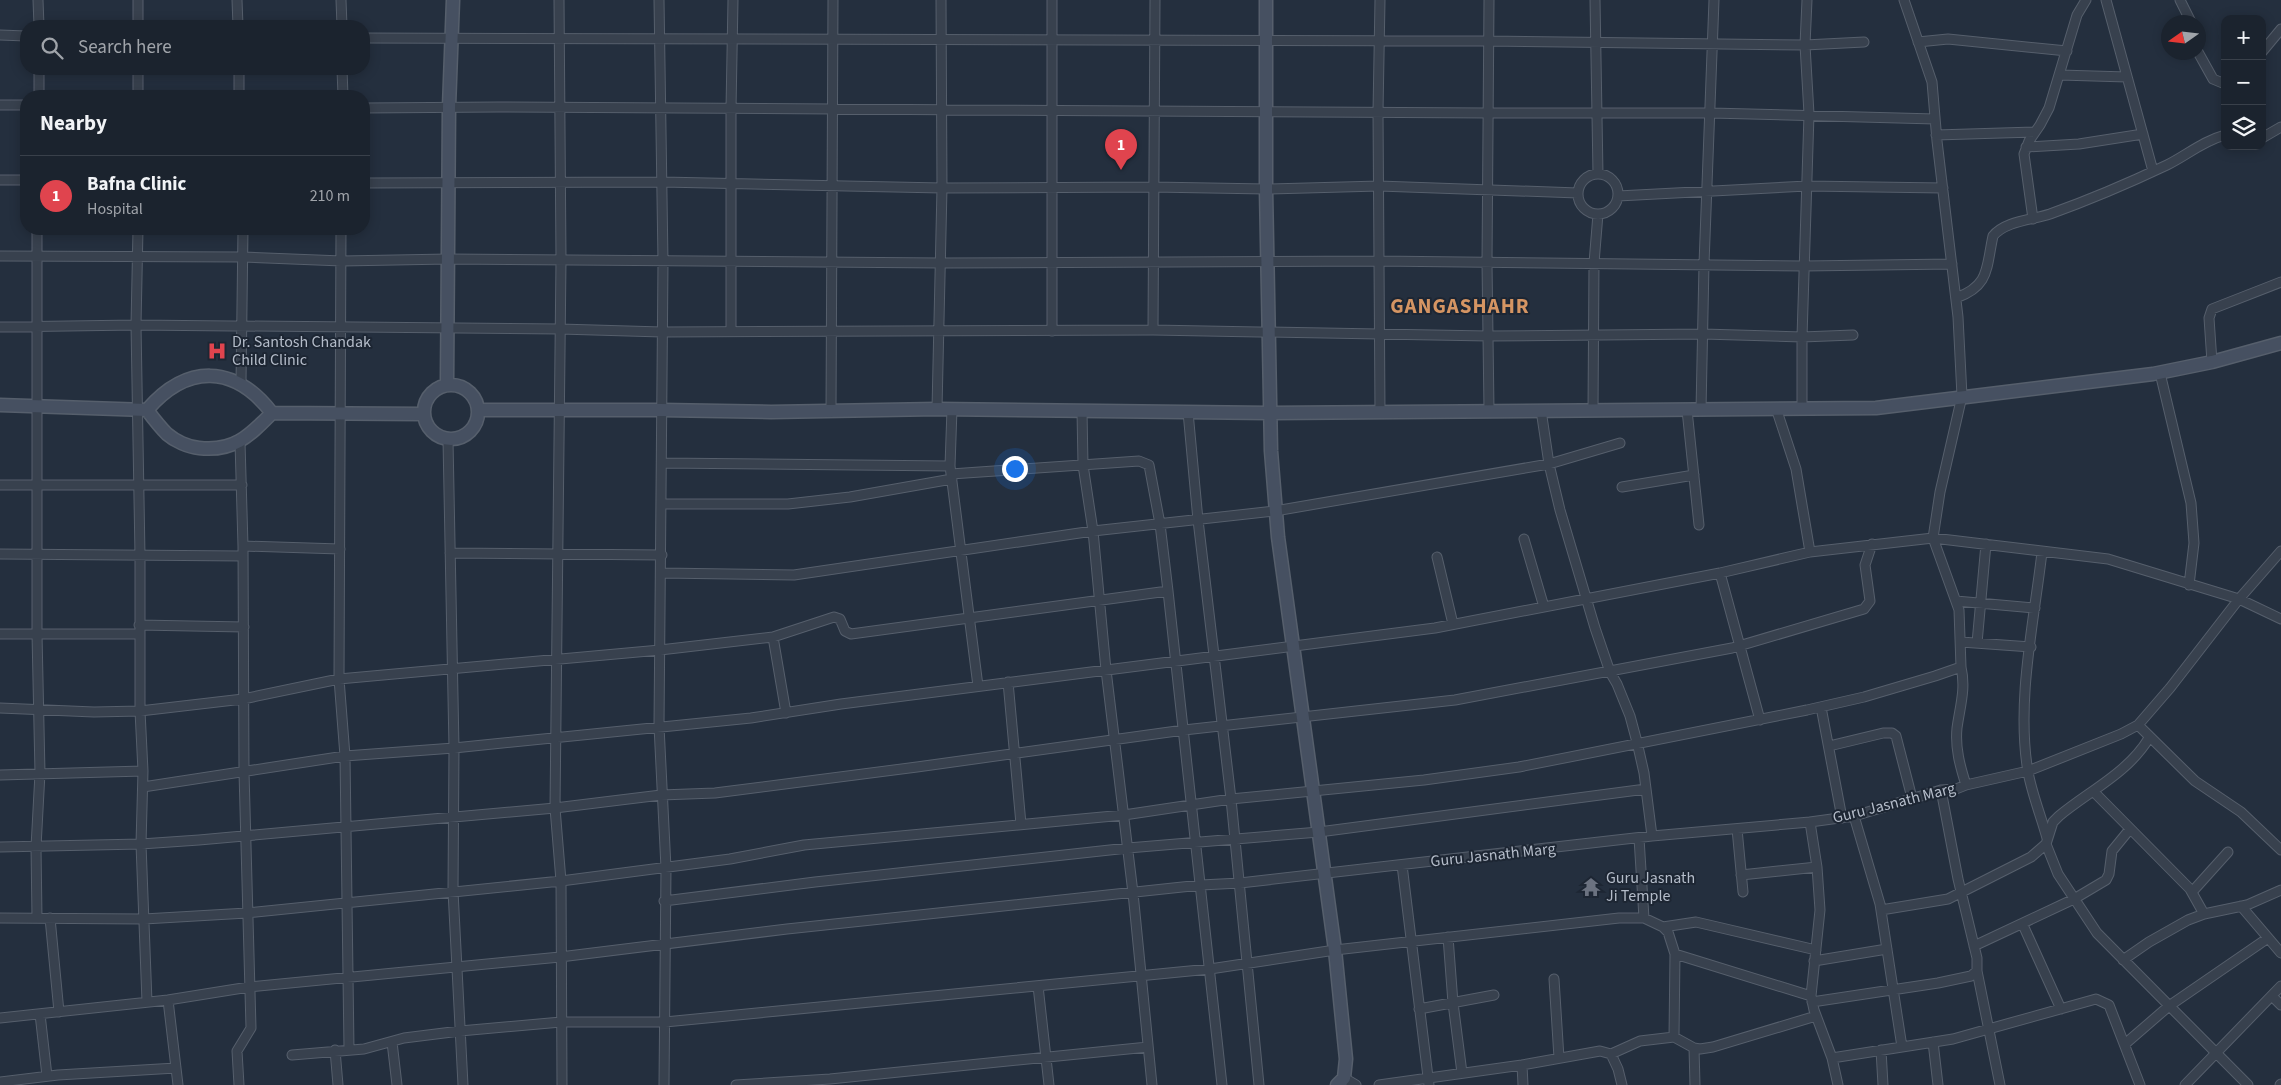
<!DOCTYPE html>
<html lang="en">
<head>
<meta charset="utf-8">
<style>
	:root { --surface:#1b232e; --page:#242b36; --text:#f1f3f6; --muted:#a0a4aa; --line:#39404a; --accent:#8ab4f8 }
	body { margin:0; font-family:"Source Sans 3",sans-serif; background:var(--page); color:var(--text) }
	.controls { position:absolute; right:15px; top:15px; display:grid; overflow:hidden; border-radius:10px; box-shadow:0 2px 12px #0003 }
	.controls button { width:45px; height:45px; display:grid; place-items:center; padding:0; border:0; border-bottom:1px solid var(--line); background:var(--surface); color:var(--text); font:25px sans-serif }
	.compass { position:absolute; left:2161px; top:15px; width:45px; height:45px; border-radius:50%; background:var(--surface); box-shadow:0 2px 12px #0003; rotate:256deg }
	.you { position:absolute; left:1014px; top:468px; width:18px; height:18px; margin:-12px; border:4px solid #fff; border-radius:50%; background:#1a73e8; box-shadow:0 0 0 8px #1a73e833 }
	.badge { display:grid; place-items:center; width:32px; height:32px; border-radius:50%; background:var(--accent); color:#fff; font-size:16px; font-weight:700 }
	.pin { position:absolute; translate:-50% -41px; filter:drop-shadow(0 1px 2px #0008) }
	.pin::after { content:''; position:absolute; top:26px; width:18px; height:15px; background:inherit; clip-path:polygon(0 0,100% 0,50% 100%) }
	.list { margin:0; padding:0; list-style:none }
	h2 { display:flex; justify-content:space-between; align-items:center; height:65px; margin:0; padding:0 20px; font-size:21px }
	h2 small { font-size:16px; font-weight:400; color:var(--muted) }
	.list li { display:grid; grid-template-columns:32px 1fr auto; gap:15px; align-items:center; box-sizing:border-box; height:80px; padding:0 20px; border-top:1px solid var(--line) }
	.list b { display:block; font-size:19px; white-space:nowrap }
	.list p { margin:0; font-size:16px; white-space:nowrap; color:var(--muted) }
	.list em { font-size:16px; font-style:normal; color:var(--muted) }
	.icon { flex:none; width:28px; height:28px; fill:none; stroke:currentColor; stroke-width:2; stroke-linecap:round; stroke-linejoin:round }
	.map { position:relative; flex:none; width:2281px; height:1085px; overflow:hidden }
	.search { position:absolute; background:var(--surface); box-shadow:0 2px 12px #0003; left:20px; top:20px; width:350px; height:55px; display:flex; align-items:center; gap:12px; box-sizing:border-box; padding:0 18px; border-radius:20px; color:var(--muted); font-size:19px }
	.panel { position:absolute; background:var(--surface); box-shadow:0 2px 12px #0003; left:20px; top:90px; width:350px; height:145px; border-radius:20px }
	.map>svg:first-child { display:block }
</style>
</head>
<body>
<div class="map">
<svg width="2281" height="1085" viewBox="0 0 2281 1085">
	<rect width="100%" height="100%" fill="#242f3e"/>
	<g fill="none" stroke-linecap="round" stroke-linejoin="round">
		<!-- street casing -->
		<g stroke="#565f6c" stroke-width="11">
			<path id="street" d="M38,0L39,26
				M138,0V26
				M237,0L238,26
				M341,0L342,26
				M559,0L561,260L555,808L561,881L562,1085
				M659,0L663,262L659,726L666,868L664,1085
				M1380,0L1378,112L1380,412
				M1489,0L1487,263L1489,410
				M1595,0L1598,174
				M2106,0L2153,171
				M2180,0L2191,22
				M0,35L26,36
				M364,38L1489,41L1805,45L1864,42
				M1918,42L1948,39L2067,51
				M2198,52L2213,79L2225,84
				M2262,52L2281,29
				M239,69V96
				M342,69L343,96
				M2060,75L2127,77
				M39,96V69
				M138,96V69
				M0,105H26
				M364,108L498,107L1488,113H1711L1935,119
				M1936,135L2035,132
				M2262,138L2281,127
				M2026,147L2079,144L2143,134
				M1578 194a20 20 0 1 1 40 0a20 20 0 1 1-40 0Z
				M0,180H26
				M364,183L663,182L942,188L1153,187L1266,189L1379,186L1578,193
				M1618,196L1807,186L1943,188
				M2033,219L2024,154L2029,141L2040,125L2049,108L2077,15L2086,0
				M37,229V634L40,773L36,847L37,918
				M138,229L136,325L140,556V711L143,771L141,844L147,1002
				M341,229L339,679L345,756L349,1049
				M0,256L244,257L342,261L448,259L940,263L1379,261L1804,266L1952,264
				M1956,298C1990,286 1986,268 1993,236C2005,221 2032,220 2050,214C2089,200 2129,183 2167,165C2187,155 2203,141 2225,135
				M0,327L136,325L560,329L662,332L1153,330L1488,336L1703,334L1802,337L1853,335
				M1153,330L1155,0
				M731,331V109L733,0
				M1052,331V0
				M2212,362L2209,318L2212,309L2281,282
				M2160,373L2191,503L2194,543L2189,585
				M241,383L243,229
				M1776,408L1796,469L1810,552
				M1802,408V337L1809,114L1805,45L1807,0
				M937,409L942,188L941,0
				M952,409L950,466L978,686
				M1541,410L1549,464L1560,510L1595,628L1610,672L1617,684L1630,716L1637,742L1644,773L1652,836
				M1593,410L1594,263L1598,214
				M1687,410L1699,525
				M1701,410L1704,264L1714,0
				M1082,411L1083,465L1093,531L1106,670L1133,893L1152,1085
				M831,412L833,0
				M1188,412L1198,520L1231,799L1259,1085
				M448,440L454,748L453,891L463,1085
				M662,463L950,466
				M951,474L1139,461L1149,465L1160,524L1168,591L1222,1085
				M0,485H242
				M1622,487L1694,475
				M662,504H788L850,497L952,479
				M1524,539L1544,607
				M243,546L340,549
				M2042,552C2034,622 2016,701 2028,772C2032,794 2041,816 2047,838
				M450,553L662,555
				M0,554L243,556
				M1437,557L1453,624
				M662,573L794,575L1093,531L1275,511L1549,464L1620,443
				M1720,573L1760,720
				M1956,601L2035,608
				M139,625L244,627
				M0,634H139
				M773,637L786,713
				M1961,642L2031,647
				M1977,643L1986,544
				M1961,667C1966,689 1960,706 1957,728C1955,748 1960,766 1966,785
				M1008,682L1021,824
				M1821,707L1842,818
				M0,708L94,712L140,711L243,699L339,679L660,650L773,637L834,617L840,619L845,631L851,634L1168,591
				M2138,725L2195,781L2241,812L2281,850
				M1829,746L1883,733H1892L1896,736L1912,798
				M0,775L143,771
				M143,787L345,756L454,748L751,718L841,704L1435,628L1720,573L1810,552L1933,538L2108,559L2239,599L2281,619
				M2093,791L2190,889L2204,914
				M1854,816L1880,904L1902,1047
				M1810,822L1817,867L1820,910L1811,996L1814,1010L1832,1058L1838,1085
				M1737,829L1743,892
				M1639,838L1644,918
				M2046,844L2058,874L2097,933L2248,1085
				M0,847L141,844L199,840L555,808L661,795L715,793L917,767L1184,730L1455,700L1732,648L1864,609L1870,601L1865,565L1872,544
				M1402,865L1429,1085
				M1741,875L1817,867
				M2192,892L2228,852
				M664,901L815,882L1128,848L1319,832L1646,789
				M2241,906L2281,953
				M1881,910L1948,899L2031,857L2046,844L2053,822L2059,816C2089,791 2128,773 2149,738
				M0,918L144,919L247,913L561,881L730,859L804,845L1124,815L1231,799L1424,780L1519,767L1807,710L1864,697L1935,676L1961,667L1959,610L1933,538L1940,492L1962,396L1958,317L1937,141L1932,82L1904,0
				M50,918L59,1012
				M2023,925L2061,1009
				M1663,927L1696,922L1816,950
				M1448,937L1453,1003L1462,1073
				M1974,946L2074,899L2106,880L2109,874L2112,851L2130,829
				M1675,954L1811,996
				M2123,960L2149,942L2188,920L2204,914L2247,905L2281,890
				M1814,961L1887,949
				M1977,971L2000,1085
				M1554,979L1559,1058
				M1038,986L1049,1085
				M2272,996L2281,1005
				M168,1000L178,1085
				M1812,1002L1938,983L1971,976L1977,971V958L1958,879L1941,790
				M1419,1009L1494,995
				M40,1014L47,1076
				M0,1018L168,1000L249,987L560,957L787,929L1201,885L1240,883L1652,836L1810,822L1854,816L1941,790L1956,789L1966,785L2028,771L2121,734L2138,725L2170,688L2239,599L2281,551
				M392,1042L397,1085
				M1933,1042L1938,1085
				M2125,1044L2169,1006L2268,938
				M1694,1048L1695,1085
				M335,1050L338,1085
				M1881,1050L1883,1085
				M1611,1054L1640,1041L1674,1037L1694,1048L1700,1049L1713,1047L1816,1016
				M292,1055L364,1049L404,1038L460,1031L561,1022H665L1210,969L1335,950L1619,918H1644L1663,927L1668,932L1675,954L1674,1037
				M1832,1058L1953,1039L2096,999L2109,1005L2140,1085
				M1522,1065L1523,1085
				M1344,1078L1356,1085
				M0,1082L58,1075L176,1068
				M239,1085L237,1051L251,1028L244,772L243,546L240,442
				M736,1085L830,1079L1148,1047
				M1379,1085L1522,1065L1600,1051L1611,1054L1618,1069L1622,1085
				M2185,1085L2281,986
				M2280,1085L2281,1084"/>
		</g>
		<!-- secondary casing -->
		<g stroke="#565f6c" stroke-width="15">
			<path id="secondary" d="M1266,0V189L1271,451L1278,537L1335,950L1346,1059L1344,1078L1337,1085
				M424 412a27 27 0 1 1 54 0a27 27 0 1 1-54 0Z
				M447,385L449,107L453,0
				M0,405L147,410C153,418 160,427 167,434C175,441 188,447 199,448C234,452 249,436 272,413L424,414
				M147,410C187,364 234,364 272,413
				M479,410H662L771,412L937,409L1269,413L1876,408L2153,374L2212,362L2281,343"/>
		</g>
		<!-- street -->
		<use href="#street" stroke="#38414e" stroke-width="9"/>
		<!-- secondary -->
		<use href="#secondary" stroke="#465061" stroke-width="12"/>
	</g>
	<!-- icons -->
	<defs>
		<g id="hospital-bare" transform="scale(1.5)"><path d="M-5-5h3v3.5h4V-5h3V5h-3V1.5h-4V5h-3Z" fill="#e0444e" stroke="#1d2633" stroke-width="2.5" paint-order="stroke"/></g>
		<g id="temple-bare" transform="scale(1.5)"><path d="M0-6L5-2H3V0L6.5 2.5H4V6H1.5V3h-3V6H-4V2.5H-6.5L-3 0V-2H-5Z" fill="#6b7280" stroke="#1d2633" stroke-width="2.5" paint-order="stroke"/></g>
	</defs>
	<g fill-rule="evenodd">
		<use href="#hospital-bare" x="217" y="351"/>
		<use href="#temple-bare" x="1591" y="887"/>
	</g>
	<g text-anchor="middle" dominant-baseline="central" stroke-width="4" stroke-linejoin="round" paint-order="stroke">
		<!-- poi labels -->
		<g font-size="16" fill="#b4bcc9" stroke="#1d2633" text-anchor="start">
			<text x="232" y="342">Dr. Santosh Chandak<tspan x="232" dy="18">Child Clinic</tspan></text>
			<text x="1606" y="878">Guru Jasnath<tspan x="1606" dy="18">Ji Temple</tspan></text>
		</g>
		<!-- street labels -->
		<g font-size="16" fill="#b4bcc9" stroke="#1d2633">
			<text transform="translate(1894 803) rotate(-14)">Guru Jasnath Marg</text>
			<text transform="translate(1493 855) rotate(-6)">Guru Jasnath Marg</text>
		</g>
		<!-- district labels -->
		<g font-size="21" font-weight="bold" letter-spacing="1" fill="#d59563" stroke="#1d2633">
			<text x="1460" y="306">GANGASHAHR</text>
		</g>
	</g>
</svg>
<div class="controls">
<button>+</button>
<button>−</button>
<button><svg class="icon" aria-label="layers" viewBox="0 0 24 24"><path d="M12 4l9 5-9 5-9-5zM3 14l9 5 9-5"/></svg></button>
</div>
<svg class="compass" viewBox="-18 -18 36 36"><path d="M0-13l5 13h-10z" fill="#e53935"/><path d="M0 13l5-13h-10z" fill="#a0a4aa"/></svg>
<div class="you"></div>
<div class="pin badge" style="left:1121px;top:170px;background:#e0444e">1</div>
<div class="search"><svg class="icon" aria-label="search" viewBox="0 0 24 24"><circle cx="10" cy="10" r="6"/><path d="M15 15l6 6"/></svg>Search here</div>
<section class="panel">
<h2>Nearby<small></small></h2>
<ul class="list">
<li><span class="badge" style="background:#e0444e">1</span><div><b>Bafna Clinic</b><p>Hospital</p></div><em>210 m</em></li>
</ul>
</section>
</div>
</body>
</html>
